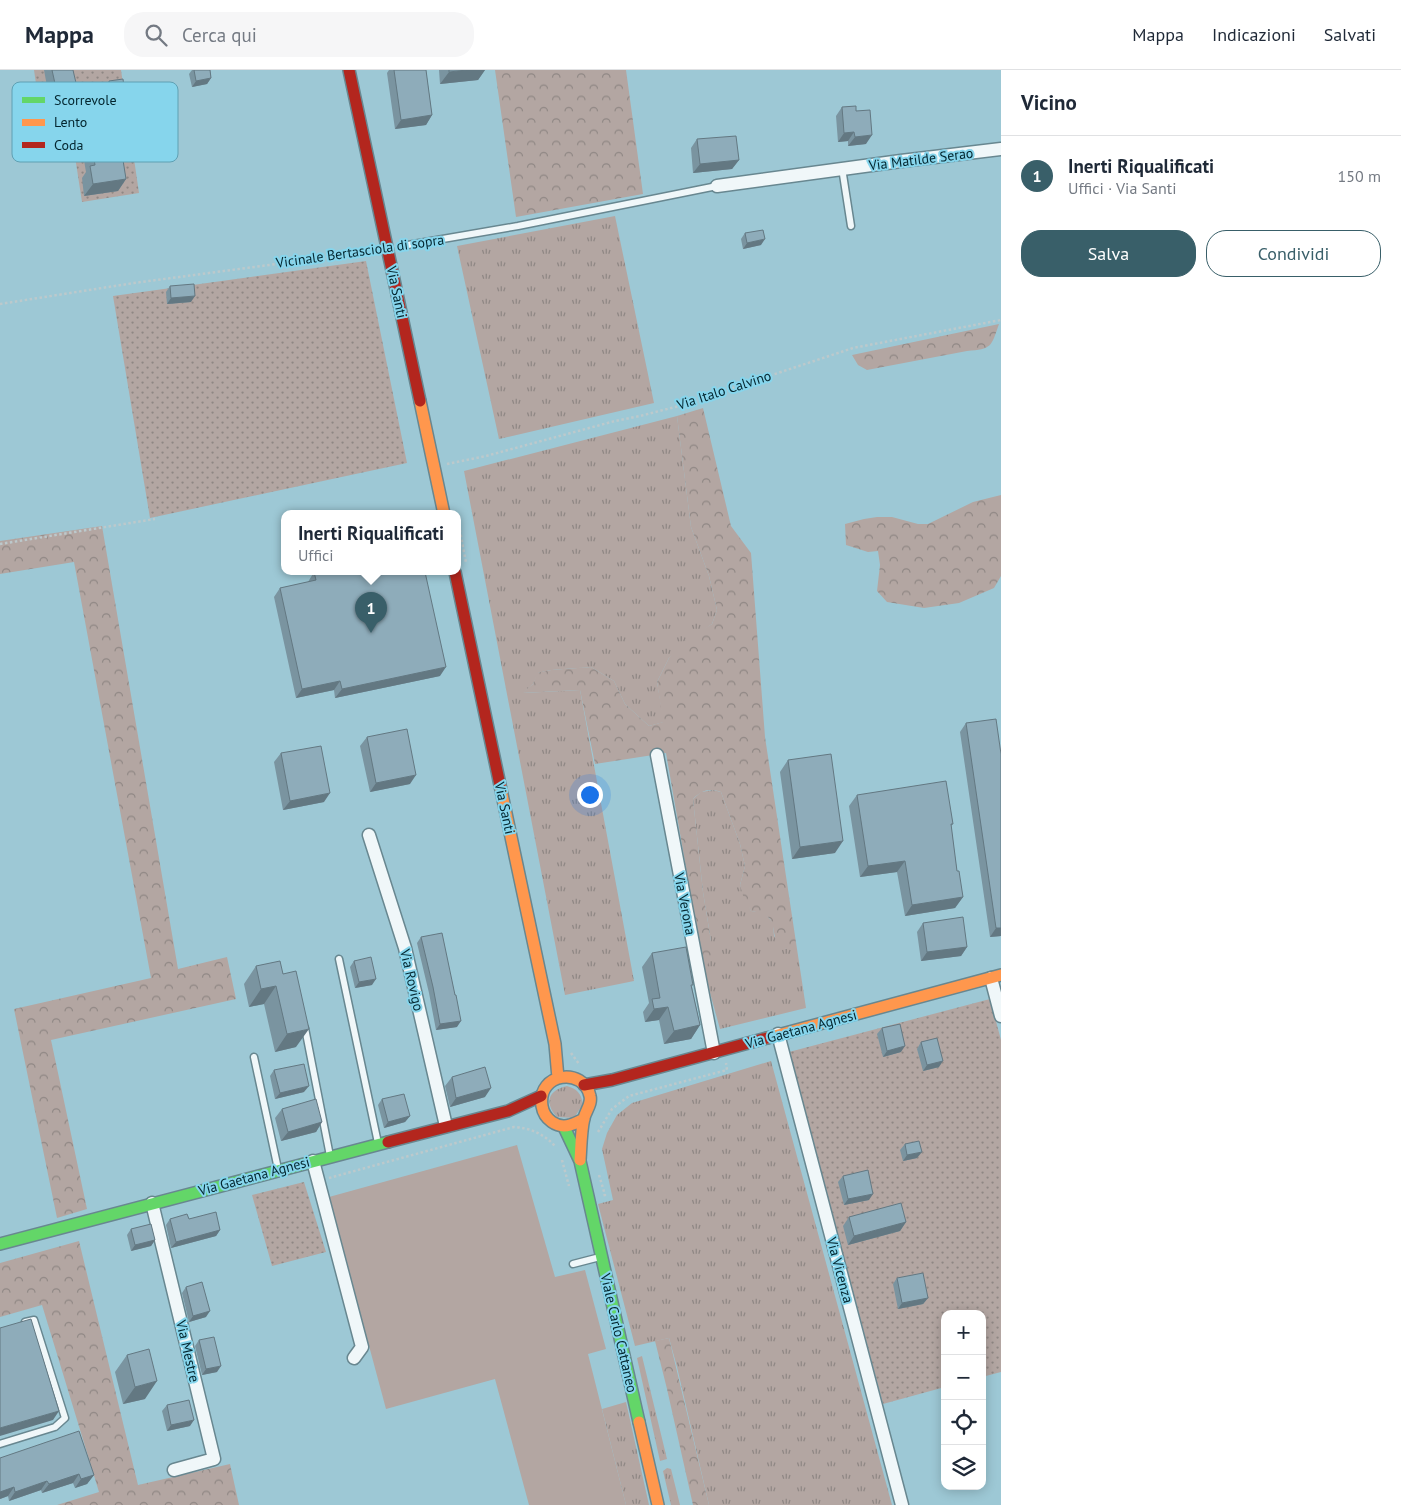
<!DOCTYPE html>
<html lang="it">
<head>
<meta charset="utf-8">
<style>
	:root { --surface:#fff; --page:#f6f6f7; --text:#1f2937; --muted:#747a83; --line:#e0e1e3; --accent:#395f69 }
	body { margin:0; font-family:"PT Sans",sans-serif; background:var(--page); color:var(--text) }
	.controls { position:absolute; right:15px; bottom:15px; display:grid; overflow:hidden; border-radius:10px; box-shadow:0 2px 12px #0003 }
	.controls button { width:45px; height:45px; display:grid; place-items:center; padding:0; border:0; border-bottom:1px solid var(--line); background:var(--surface); color:var(--text); font:25px sans-serif }
	.you { position:absolute; left:589px; top:724px; width:18px; height:18px; margin:-12px; border:4px solid #fff; border-radius:50%; background:#1a73e8; box-shadow:0 0 0 8px #1a73e833 }
	.badge { display:grid; place-items:center; width:32px; height:32px; border-radius:50%; background:var(--accent); color:#fff; font-size:16px; font-weight:700 }
	.pin { position:absolute; translate:-50% -41px; filter:drop-shadow(0 1px 2px #0008) }
	.pin::after { content:''; position:absolute; top:26px; width:18px; height:15px; background:inherit; clip-path:polygon(0 0,100% 0,50% 100%) }
	.popup { position:absolute; left:281px; top:440px; width:180px; height:65px; box-sizing:border-box; display:grid; place-content:center; border-radius:10px; background:var(--surface); filter:drop-shadow(0 1px 4px #0005); font-size:16px; white-space:nowrap; color:var(--muted) }
	.popup b { font-size:19px; color:var(--text) }
	.popup::after { content:''; position:absolute; left:50%; top:100%; margin-left:-10px; border:10px solid transparent; border-top-color:var(--surface) }
	.list { margin:0; padding:0; list-style:none }
	h2 { display:flex; justify-content:space-between; align-items:center; height:65px; margin:0; padding:0 20px; font-size:21px }
	h2 small { font-size:16px; font-weight:400; color:var(--muted) }
	.list li { display:grid; grid-template-columns:32px 1fr auto; gap:15px; align-items:center; box-sizing:border-box; height:80px; padding:0 20px; border-top:1px solid var(--line) }
	.list b { display:block; font-size:19px; white-space:nowrap }
	.list p { margin:0; font-size:16px; white-space:nowrap; color:var(--muted) }
	.list em { font-size:16px; font-style:normal; color:var(--muted) }
	.actions { display:flex; gap:10px; padding:15px 20px }
	.actions a { flex:1; padding:11px 0; border:1px solid var(--accent); border-radius:20px; text-align:center; font-size:18px; color:var(--accent) }
	.actions .main { background:var(--accent); color:#fff }
	.icon { flex:none; width:28px; height:28px; fill:none; stroke:currentColor; stroke-width:2; stroke-linecap:round; stroke-linejoin:round }
	.map { position:relative; flex:none; width:1001px; height:1435px; overflow:hidden }
	header { display:flex; align-items:center; gap:30px; box-sizing:border-box; height:70px; padding:0 25px; background:var(--surface); border-bottom:1px solid var(--line) }
	header strong { font-size:24px }
	nav { display:flex; gap:28px; margin-inline-start:auto; font-size:18px }
	.search { width:350px; height:45px; background:var(--page); display:flex; align-items:center; gap:12px; box-sizing:border-box; padding:0 18px; border-radius:20px; color:var(--muted); font-size:19px }
	main { display:flex }
	aside { flex:1; background:var(--surface) }
	.map>svg:first-child { display:block }
</style>
</head>
<body>
<header>
<strong>Mappa</strong>
<div class="search"><svg class="icon" aria-label="search" viewBox="0 0 24 24"><circle cx="10" cy="10" r="6"/><path d="M15 15l6 6"/></svg>Cerca qui</div>
<nav><a>Mappa</a><a>Indicazioni</a><a>Salvati</a></nav>
</header>
<main>
<div class="map">
<svg width="1001" height="1435" viewBox="0 0 1001 1435">
	<defs>
		<pattern id="grass-tufts" width="24" height="20" patternUnits="userSpaceOnUse" patternTransform="scale(1.25)"><rect width="24" height="20" fill="#b3a6a2"/><path d="M3 7l-1-3M5 7V3M7 7l1-3M15 17l-1-3M17 17v-4M19 17l1-3" fill="none" stroke="#8f8784"/></pattern>
		<pattern id="forest-crowns" width="20" height="18" patternUnits="userSpaceOnUse" patternTransform="scale(1.25)"><rect width="20" height="18" fill="#b3a6a2"/><path d="M2 6a3 3 0 1 1 6 0M12 15a3 3 0 1 1 6 0" fill="none" stroke="#8f8784"/></pattern>
		<pattern id="garden-dots" width="8" height="8" patternUnits="userSpaceOnUse" patternTransform="scale(1.25)"><rect width="8" height="8" fill="#b3a6a2"/><path d="M2 2h.1M6 6h.1" fill="none" stroke="#8f8784" stroke-width="1.8" stroke-linecap="round"/></pattern>
	</defs>
	<rect width="100%" height="100%" fill="#9dc8d5"/>
	<!-- grass -->
	<path fill="url(#grass-tufts)" d="M615,146L654,333L499,369L457,176Z
		M677,346L691,457L709,506L717,540L712,554L701,562L669,588L657,612L664,652L649,656L625,634L614,611L591,597C575,599 552,598 538,603L533,614L523,623L580,620L634,911L565,925L464,401Z
		M713,720L721,722L740,774L745,796L740,815L751,841L765,843L773,853L774,866L786,879H797L806,938L720,959L704,901L711,871L703,822L693,729L701,722Z
		M771,991L892,1435H709L677,1297L669,1268L635,1276L598,1134L613,1130L602,1079L607,1063L617,1045L632,1033Z
		M567,1016C577,1019 581,1023 583,1034L574,1048L557,1047C544,1033 548,1020 567,1016Z
		M642,1286L667,1389L660,1391L637,1288Z
		M626,1332L649,1435H626L602,1339Z
		M667,1398L671,1399L680,1435H671L663,1401Z"/>
	<!-- forest -->
	<path fill="url(#forest-crowns)" d="M495,0H626L643,124L516,147Z
		M999,254C991,277 992,279 967,281L867,300L858,295L852,285Z
		M703,338L731,456L751,483L765,667L797,879H786L777,874C770,853 778,846 751,841L744,829L740,815L745,796L740,774L721,722C709,718 702,720 693,729L703,822L711,871V888L704,901L666,683L595,694L580,620L522,623L533,614L537,603C552,598 575,599 591,597L614,611L625,634L649,656L663,652L657,612L669,588L683,572L712,554L717,540L709,506L691,457L677,346Z
		M1001,425V506L994,518L959,533L924,538L887,532L877,521L880,495L878,481L868,482L846,475L845,454L864,449L877,447H892L918,454H928L973,432Z
		M102,456L178,899L227,887L236,929L51,970L87,1139L57,1148L14,939L151,908L74,492L0,504V471Z
		M79,1171L138,1415L230,1394L239,1435H57L99,1422L42,1235L0,1247V1193Z
		M669,1268L709,1435H693L667,1319L655,1271Z"/>
	<!-- park -->
	<path fill="#b3a6a2" d="M517,1075L555,1207L585,1200L606,1279L588,1284L626,1435H529L495,1309L386,1339L329,1127Z"/>
	<!-- garden -->
	<path fill="url(#garden-dots)" d="M34,0H121L139,123L82,132L72,67L44,69Z
		M366,191L407,393L150,448L113,226Z
		M990,929L1001,970V1302L982,1307V1244H945V1317L883,1334L789,982Z
		M304,1112L326,1182L272,1196L252,1125Z"/>
	<g fill="none" stroke-linecap="round" stroke-linejoin="round">
		<!-- lane casing -->
		<g stroke="#688790" stroke-width="9">
			<path id="lane" d="M842,98L851,156
				M402,176L518,156L717,116
				M339,889L378,1073
				M305,958L330,1086
				M254,987L278,1099
				M573,1194L600,1187
				M0,1374L55,1357L65,1348L34,1250L25,1252"/>
		</g>
		<!-- street casing -->
		<g stroke="#688790" stroke-width="15">
			<path id="street" d="M717,116L901,91L1001,79
				M657,685L714,983
				M369,765L405,878L446,1056
				M991,908L1001,946
				M778,964L902,1435
				M313,1091L362,1277L354,1288
				M152,1133L214,1389L174,1400"/>
		</g>
		<!-- fast casing -->
		<g stroke="#688790" stroke-width="14">
			<path id="fast" d="M564,1057L580,1091L639,1352
				M0,1174L388,1072"/>
		</g>
		<!-- slow casing -->
		<g stroke="#688790" stroke-width="14">
			<path id="slow" d="M420,331L444,444
				M500,715L555,974L558,1008
				M767,968L1001,905
				M580,1090C581,1076 581,1061 584,1048C586,1040 592,1034 590,1026C584,997 537,1002 542,1036C544,1049 557,1059 570,1055C575,1054 580,1051 584,1049
				M639,1352L658,1435"/>
		</g>
		<!-- jam casing -->
		<g stroke="#688790" stroke-width="14">
			<path id="jam" d="M349,0L420,331
				M455,502L500,715
				M584,1015L612,1010L767,968
				M388,1072L508,1041L541,1026"/>
		</g>
		<!-- path -->
		<path stroke="#bcc9cc" stroke-width="2.5" stroke-dasharray="2.5 2.5" stroke-linecap="butt" d="M0,234L134,213L374,181
			M447,394L486,386L615,351L640,346L679,336L853,278L1001,250
			M458,450L466,493
			M0,474L155,449
			M571,983L579,994
			M598,1062L612,1039L629,1026L727,1000L726,993
			M562,1090L569,1116
			M599,1105L605,1125L601,1126
			M329,1108L514,1057C531,1058 544,1064 556,1077"/>
		<!-- lane -->
		<use href="#lane" stroke="#f0f7f9" stroke-width="6"/>
		<!-- street -->
		<use href="#street" stroke="#f0f7f9" stroke-width="12"/>
		<!-- fast -->
		<use href="#fast" stroke="#63d668" stroke-width="11"/>
		<!-- slow -->
		<use href="#slow" stroke="#ff974d" stroke-width="11"/>
		<!-- jam -->
		<use href="#jam" stroke="#b3261e" stroke-width="11"/>
	</g>
	<!-- wall -->
	<path fill="#7a94a0" d="M44,0H73L70,22L49,27Z
		M192,0H210L211,8L207,14L192,17L189,4Z
		M389,0H426L432,45L426,55L395,59L387,3Z
		M439,0H485L478,10L440,14Z
		M109,11L126,33L122,39L115,40L126,109L118,121L84,126L82,108L86,102L76,43L85,31L107,28L105,17Z
		M842,37L856,41L866,74L848,76V71L838,72L836,46Z
		M697,69L739,90L732,99L693,103L691,78Z
		M745,163L761,175L743,179L741,169Z
		M170,216L191,232L167,234L166,222Z
		M314,502L440,606L335,628L334,620L296,628L274,527L280,518L308,512Z
		M966,653L1001,866L990,867L960,662Z
		M367,667L410,714L370,722L360,676Z
		M281,683L324,732L283,740L274,692Z
		M788,690L835,783L792,789L780,702Z
		M857,725L953,754L951,756L957,801L963,827L955,838L905,846L897,802L860,807L849,736Z
		M923,853L967,877L961,886L921,891L917,862Z
		M421,867L455,925L457,957L436,960L429,923L417,873Z
		M652,883L692,917L700,955L691,969L664,974L659,950L645,952L643,942L649,933L642,897Z
		M354,891L372,915L355,918L350,897Z
		M256,896L283,904L296,977L275,982L264,934L249,937L244,914Z
		M882,958L901,982L883,987L877,964Z
		M921,972L939,997L923,1001L917,979Z
		M274,1000L304,1022L275,1029L270,1006Z
		M452,1007L485,1027L450,1037L445,1016Z
		M382,1029L410,1046L405,1052L384,1058L378,1035Z
		M282,1039L322,1052L316,1062L281,1071L275,1048Z
		M905,1074L917,1088L903,1091L900,1080Z
		M843,1106L869,1130L844,1135L838,1112Z
		M849,1147L906,1152L900,1161L848,1175L843,1156Z
		M170,1149H189L220,1160L216,1166L171,1178L166,1155Z
		M131,1159L155,1170L151,1176L131,1181L127,1165Z
		M897,1208L928,1228L923,1234L898,1239L893,1214Z
		M186,1217L206,1247L189,1252L182,1223Z
		M199,1270L217,1302L202,1305L195,1276Z
		M127,1285L145,1329L123,1334L115,1302Z
		M167,1335L190,1356L167,1361L162,1341Z
		M0,1388L94,1405L87,1414L75,1418L73,1413L42,1423L41,1420L9,1431L8,1426L0,1429Z"/>
	<!-- shaded-wall -->
	<path fill="#637882" d="M467,0H485L478,10L440,14L449,2Z
		M211,8L207,14L192,17L196,11Z
		M76,13L70,22L49,27L56,18Z
		M126,33L122,39L109,41L113,35Z
		M432,45L426,55L395,59L401,50Z
		M854,62L848,71L838,72L844,63Z
		M872,65L866,74L848,76L855,67Z
		M739,90L732,99L693,103L700,94Z
		M126,109L118,121L84,126L93,114Z
		M765,169L761,175L743,179L747,173Z
		M195,226L191,232L167,234L171,228Z
		M446,597L440,606L335,628L342,619Z
		M340,611L334,620L296,628L302,619Z
		M416,705L410,714L370,722L376,713Z
		M330,723L324,732L283,740L290,731Z
		M843,771L835,783L792,789L800,777Z
		M905,791L897,802L860,807L868,796Z
		M963,827L955,838L905,846L912,835Z
		M996,858H1001V866L990,867Z
		M967,877L961,886L921,891L927,882Z
		M376,909L372,915L355,918L359,912Z
		M276,916L264,934L249,937L261,919Z
		M668,937L659,950L645,952L654,939Z
		M461,951L457,957L436,960L440,954Z
		M700,955L691,969L664,974L674,961Z
		M309,959L296,977L275,982L287,964Z
		M905,976L901,982L883,987L887,981Z
		M943,991L939,997L923,1001L927,995Z
		M309,1016L304,1022L275,1029L280,1023Z
		M491,1018L485,1027L450,1037L456,1028Z
		M410,1046L405,1052L384,1058L388,1052Z
		M322,1052L316,1062L281,1071L288,1062Z
		M922,1082L917,1088L903,1091L907,1085Z
		M873,1124L869,1130L844,1135L848,1129Z
		M906,1152L900,1161L848,1175L854,1166Z
		M220,1160L216,1166L171,1178L176,1172Z
		M155,1170L151,1176L131,1181L135,1175Z
		M928,1228L923,1234L898,1239L902,1233Z
		M210,1241L206,1247L189,1252L193,1246Z
		M221,1296L217,1302L202,1305L206,1299Z
		M157,1311L145,1329L123,1334L135,1317Z
		M59,1341L53,1350L0,1366V1358Z
		M194,1350L190,1356L167,1361L171,1355Z
		M79,1404L73,1413L42,1423L49,1414Z
		M94,1405L87,1414L75,1418L81,1409Z
		M47,1411L41,1420L9,1431L15,1422Z
		M14,1417L8,1426L0,1429V1422Z"/>
	<!-- building -->
	<path fill="#8eacba" stroke="#637882" d="M52,0H73L76,13L56,18Z
		M194,0H210L211,8L196,11Z
		M394,0H426L432,45L401,50Z
		M449,0H467L449,2Z
		M123,9L126,33L115,35L113,27H112L109,11Z
		M113,27L126,109L93,114L90,96L95,95L85,31Z
		M856,36V41L870,40L872,65L855,67L854,62L844,63L842,37Z
		M736,66L739,90L700,94L697,69Z
		M763,160L765,169L747,173L745,163Z
		M194,214L195,226L171,228L170,216Z
		M314,502H425L446,597L342,619L340,611L302,619L280,518L316,510Z
		M996,649L1001,684V858H996L966,653Z
		M407,659L416,705L376,713L367,667Z
		M321,676L330,723L290,731L281,683Z
		M831,684L843,771L800,777L788,690Z
		M946,711L953,754H951L957,801H959L963,827L912,835L905,791L868,796L857,725Z
		M963,847L967,877L927,882L923,853Z
		M442,863L455,925H456L461,951L440,954L433,917L421,867Z
		M686,877L693,915H691L700,955L674,961L668,937L654,939L652,929L660,928L652,883Z
		M371,887L376,909L359,912L354,891Z
		M280,891L283,904L296,901L309,959L287,964L276,916L261,919L256,896Z
		M900,954L905,976L887,981L882,958Z
		M937,968L943,991L927,995L921,972Z
		M304,994L309,1016L280,1023L274,1000Z
		M485,997L491,1018L456,1028L452,1007Z
		M404,1024L410,1046L388,1052L382,1029Z
		M316,1029L322,1052L288,1062L282,1039Z
		M919,1071L922,1082L907,1085L905,1074Z
		M868,1100L873,1124L848,1129L843,1106Z
		M901,1133L906,1152L854,1166L849,1147Z
		M216,1142L220,1160L176,1172L170,1149L187,1144L189,1149Z
		M151,1154L155,1170L135,1175L131,1159Z
		M923,1203L928,1228L902,1233L897,1208Z
		M202,1212L210,1241L193,1246L186,1217Z
		M31,1249L59,1341L0,1358V1258Z
		M214,1267L221,1296L206,1299L199,1270Z
		M149,1279L157,1311L135,1317L127,1285Z
		M189,1330L194,1350L171,1355L167,1335Z
		M79,1361L94,1405L81,1409L79,1404L49,1414L47,1411L15,1422L14,1417L0,1422V1388Z"/>
	<g text-anchor="middle" dominant-baseline="central" stroke-width="4" stroke-linejoin="round" paint-order="stroke">
		<!-- street labels -->
		<g font-size="14" fill="#03262f" stroke="#86d5ec">
			<text transform="translate(921 89) rotate(-7)">Via Matilde Serao</text>
			<text transform="translate(360 181) rotate(-8)">Vicinale Bertasciola di sopra</text>
			<text transform="translate(397 222) rotate(78)">Via Santi</text>
			<text transform="translate(724 320) rotate(-18)">Via Italo Calvino</text>
			<text transform="translate(505 738) rotate(78)">Via Santi</text>
			<text transform="translate(685 834) rotate(79)">Via Verona</text>
			<text transform="translate(412 910) rotate(77)">Via Rovigo</text>
			<text transform="translate(801 959) rotate(-15)">Via Gaetana Agnesi</text>
			<text transform="translate(254 1106) rotate(-15)">Via Gaetana Agnesi</text>
			<text transform="translate(840 1200) rotate(75)">Via Vicenza</text>
			<text transform="translate(619 1263) rotate(77)">Viale Carlo Cattaneo</text>
			<text transform="translate(188 1281) rotate(77)">Via Mestre</text>
		</g>
	</g>
	<!-- legend -->
	<rect x="12" y="12" width="166" height="80" rx="8" fill="#86d5ec" stroke="#5fa0b3" stroke-width="1"/>
	<rect x="22" y="27" width="23" height="6" fill="#63d668"/>
	<rect x="22" y="49" width="23" height="7" fill="#ff974d"/>
	<rect x="22" y="72" width="23" height="6" fill="#b3261e"/>
	<g font-size="14" fill="#03262f">
		<text x="54" y="35">Scorrevole</text>
		<text x="54" y="57">Lento</text>
		<text x="54" y="80">Coda</text>
	</g>
</svg>
<div class="controls">
<button>+</button>
<button>−</button>
<button><svg class="icon" aria-label="locate" viewBox="0 0 24 24"><circle cx="12" cy="12" r="6"/><path d="M12 2v4M12 18v4M2 12h4M18 12h4"/></svg></button>
<button><svg class="icon" aria-label="layers" viewBox="0 0 24 24"><path d="M12 4l9 5-9 5-9-5zM3 14l9 5 9-5"/></svg></button>
</div>
<div class="you"></div>
<div class="pin badge" style="left:371px;top:563px">1</div>
<div class="popup"><b>Inerti Riqualificati</b>Uffici</div>
</div>
<aside>
<h2>Vicino<small></small></h2>
<ul class="list">
<li><span class="badge">1</span><div><b>Inerti Riqualificati</b><p>Uffici · Via Santi</p></div><em>150 m</em></li>
</ul>
<div class="actions"><a class="main">Salva</a><a>Condividi</a></div>
</aside>
</main>
</body>
</html>
